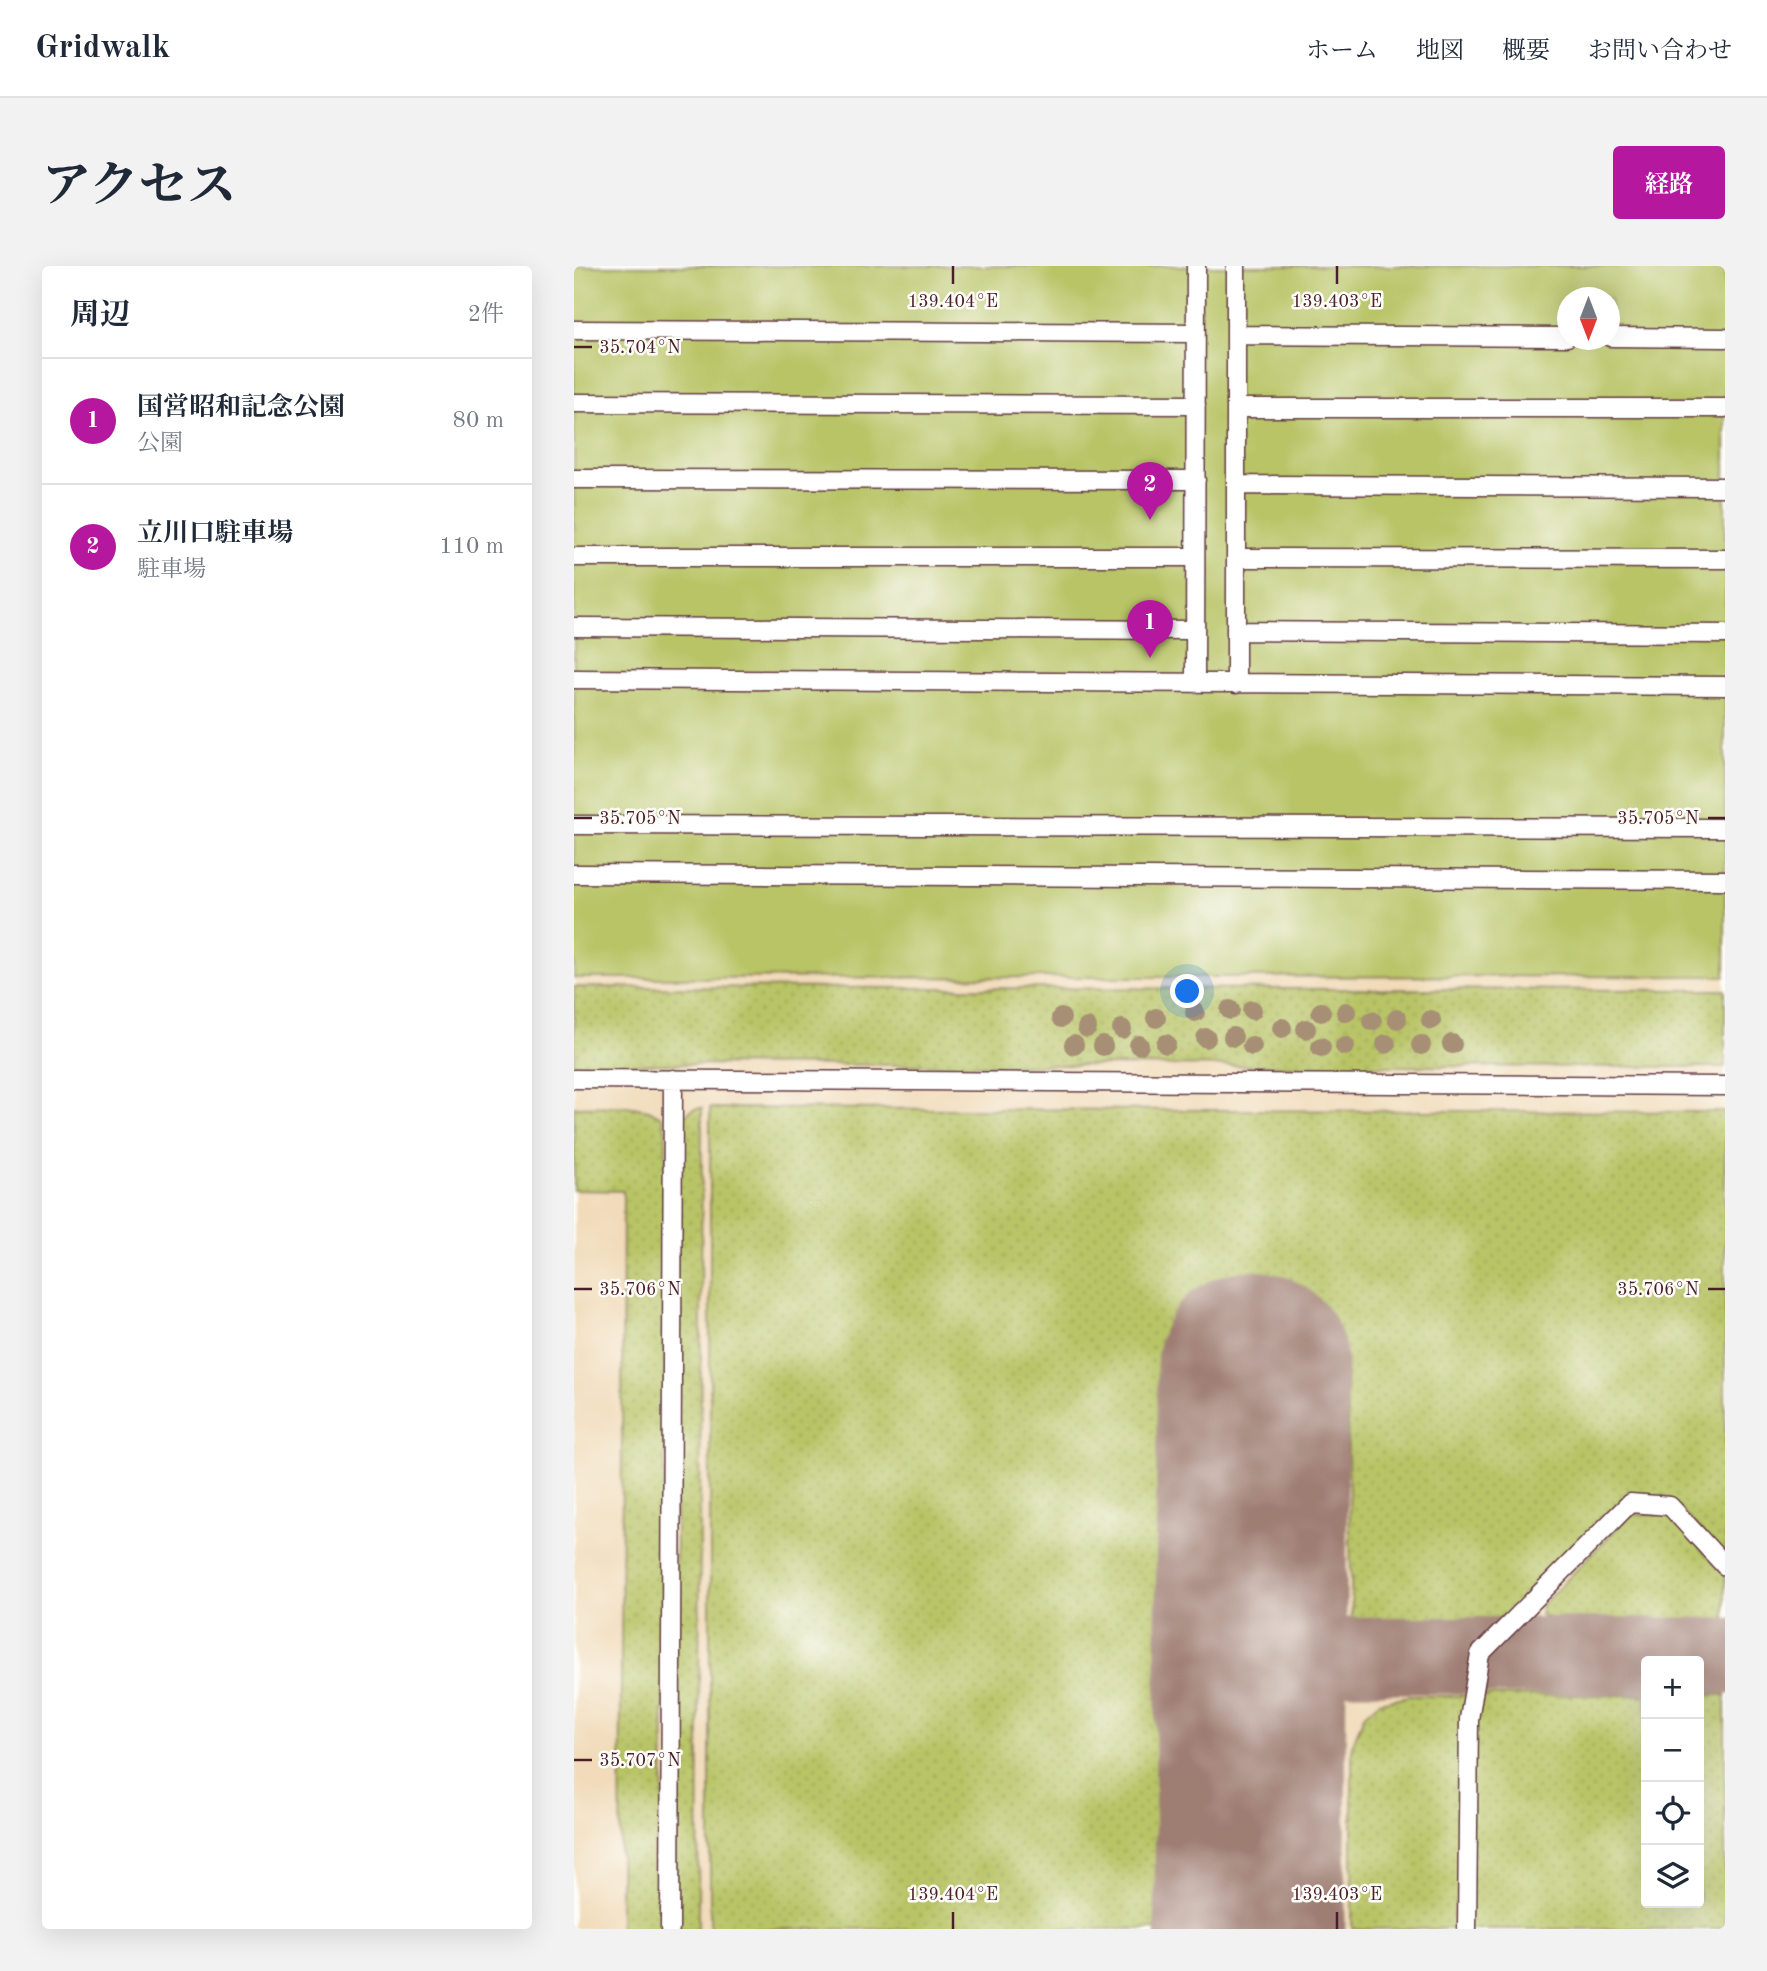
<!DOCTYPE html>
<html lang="ja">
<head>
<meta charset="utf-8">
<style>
	:root { --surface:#fff; --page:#f2f2f3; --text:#1f2937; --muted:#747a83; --line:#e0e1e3; --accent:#b5179e }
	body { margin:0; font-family:"Old Standard TT","Noto Serif JP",serif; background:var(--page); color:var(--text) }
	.controls { position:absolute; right:21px; bottom:21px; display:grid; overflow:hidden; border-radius:7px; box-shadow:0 7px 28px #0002 }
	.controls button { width:63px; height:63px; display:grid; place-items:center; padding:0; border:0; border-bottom:2px solid var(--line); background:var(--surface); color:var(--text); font:35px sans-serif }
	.compass { position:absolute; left:983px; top:21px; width:63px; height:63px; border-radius:50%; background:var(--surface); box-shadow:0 7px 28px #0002; rotate:180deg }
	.you { position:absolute; left:614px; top:726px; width:24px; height:24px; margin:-18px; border:5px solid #fff; border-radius:50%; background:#1a73e8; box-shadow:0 0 0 10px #1a73e833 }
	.badge { display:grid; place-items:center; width:46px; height:46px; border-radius:50%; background:var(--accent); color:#fff; font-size:23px; font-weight:700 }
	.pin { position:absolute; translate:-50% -58px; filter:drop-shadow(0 2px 4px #0008) }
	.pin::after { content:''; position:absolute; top:37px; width:24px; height:21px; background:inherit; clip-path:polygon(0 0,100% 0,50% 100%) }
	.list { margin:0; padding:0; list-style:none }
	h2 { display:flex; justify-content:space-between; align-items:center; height:91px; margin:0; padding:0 28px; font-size:30px }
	h2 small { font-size:23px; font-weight:400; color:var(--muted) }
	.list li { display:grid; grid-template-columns:46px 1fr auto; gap:21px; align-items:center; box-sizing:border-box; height:126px; padding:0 28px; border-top:2px solid var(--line) }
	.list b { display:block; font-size:26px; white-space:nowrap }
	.list p { margin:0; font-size:23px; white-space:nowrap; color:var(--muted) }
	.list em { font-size:23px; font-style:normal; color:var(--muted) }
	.icon { flex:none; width:38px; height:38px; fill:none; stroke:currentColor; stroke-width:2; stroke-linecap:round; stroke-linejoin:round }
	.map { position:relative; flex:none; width:1151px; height:1663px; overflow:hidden; border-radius:7px }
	header { display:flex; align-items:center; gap:42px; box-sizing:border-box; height:98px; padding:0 35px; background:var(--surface); border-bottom:2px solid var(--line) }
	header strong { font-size:33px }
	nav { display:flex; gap:38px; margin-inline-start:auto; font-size:24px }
	.intro { display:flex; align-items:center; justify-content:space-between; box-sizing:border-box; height:168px; padding:0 42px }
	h1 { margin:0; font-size:49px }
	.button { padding:18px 32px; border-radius:7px; background:var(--accent); color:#fff; font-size:24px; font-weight:700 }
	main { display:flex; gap:42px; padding:0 42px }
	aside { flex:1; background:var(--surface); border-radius:7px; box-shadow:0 7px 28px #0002 }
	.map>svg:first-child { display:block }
</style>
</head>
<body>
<header>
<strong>Gridwalk</strong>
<nav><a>ホーム</a><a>地図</a><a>概要</a><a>お問い合わせ</a></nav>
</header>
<div class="intro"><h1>アクセス</h1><a class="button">経路</a></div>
<main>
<aside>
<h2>周辺<small>2件</small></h2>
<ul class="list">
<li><span class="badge">1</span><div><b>国営昭和記念公園</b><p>公園</p></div><em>80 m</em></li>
<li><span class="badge">2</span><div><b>立川口駐車場</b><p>駐車場</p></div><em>110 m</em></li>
</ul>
</aside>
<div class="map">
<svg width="1151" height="1663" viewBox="0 0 1151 1663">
	<defs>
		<pattern id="grass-dots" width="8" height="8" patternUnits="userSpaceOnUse" patternTransform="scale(1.75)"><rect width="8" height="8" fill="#b8c466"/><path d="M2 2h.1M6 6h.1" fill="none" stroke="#a0a859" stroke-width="1.8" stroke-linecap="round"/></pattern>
	</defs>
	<rect width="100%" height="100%" fill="#fdfcf7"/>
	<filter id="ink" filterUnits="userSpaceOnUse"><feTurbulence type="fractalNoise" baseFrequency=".0143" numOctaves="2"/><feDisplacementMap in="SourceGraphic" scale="14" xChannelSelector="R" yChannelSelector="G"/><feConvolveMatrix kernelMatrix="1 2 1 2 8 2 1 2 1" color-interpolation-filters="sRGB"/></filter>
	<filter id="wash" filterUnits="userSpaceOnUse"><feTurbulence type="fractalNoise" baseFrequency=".00686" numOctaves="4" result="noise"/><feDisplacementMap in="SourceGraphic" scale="28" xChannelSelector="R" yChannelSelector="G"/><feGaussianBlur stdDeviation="1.57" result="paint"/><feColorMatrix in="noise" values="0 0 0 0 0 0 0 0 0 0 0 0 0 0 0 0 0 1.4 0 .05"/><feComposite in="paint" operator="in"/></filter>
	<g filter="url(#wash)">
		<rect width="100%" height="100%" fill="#f1dbba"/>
		<!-- grass -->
		<path fill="url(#grass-dots)" stroke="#817248" stroke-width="2" d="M0,721L1151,724V801L0,798Z
			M53,840L75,844L89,852L92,866L89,1663H46L49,925L0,924V841Z
			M128,842L124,1663H101L103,868L108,851L120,843Z
			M136,842L1151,846V1290L1094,1231L1056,1229L939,1348L923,1353H778L772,1100L589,1098L585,1663H136Z
			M1094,1247L1151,1309V1354L977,1352L966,1349L968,1339L1056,1249Z
			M1072,1429V1637H1125V1429H1151V1663H778V1480L790,1449L805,1436L836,1430Z"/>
		<!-- green -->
		<path fill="#b8c466" stroke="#817248" stroke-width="2" fill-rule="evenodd" d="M0,0H1151V710L0,712ZM993,32H1036V74H993Z"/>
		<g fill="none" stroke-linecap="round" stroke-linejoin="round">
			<!-- taxiway -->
			<path stroke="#9e7d72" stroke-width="77" d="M677,1389L1151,1390"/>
			<!-- runway -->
			<path stroke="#9e7d72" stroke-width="191" d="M676,1663L678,1100"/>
		</g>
	</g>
	<g filter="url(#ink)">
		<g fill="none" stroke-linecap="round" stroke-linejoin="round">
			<!-- lane casing -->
			<g stroke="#633b40" stroke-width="21">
				<path id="lane" d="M662,0V418
					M0,64L622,67
					M662,69L993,71
					M1036,71L1151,72
					M0,137L622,139
					M662,142H1151
					M0,213L622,214
					M662,219L1151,221
					M0,291H621
					M662,292L1151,293
					M0,361L621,364
					M662,365L1151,368
					M0,413L1151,420
					M621,417L622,0
					M0,559L1151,562
					M0,608L1151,614
					M0,813L1151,820
					M96,1663L99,813
					M893,1663L895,1453L906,1388L1056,1237L1096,1240L1151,1300"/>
			</g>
			<!-- lane -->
			<use href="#lane" stroke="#fff" stroke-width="18"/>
		</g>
		<!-- trees -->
		<g fill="#a78f75">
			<circle cx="656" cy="744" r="10"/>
			<circle cx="678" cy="744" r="10"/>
			<circle cx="621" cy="746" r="10"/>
			<circle cx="747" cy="746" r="10"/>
			<circle cx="772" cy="746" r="10"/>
			<circle cx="487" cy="752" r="10"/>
			<circle cx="582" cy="752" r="10"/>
			<circle cx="823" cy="753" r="10"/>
			<circle cx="857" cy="754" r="10"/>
			<circle cx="798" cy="755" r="10"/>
			<circle cx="513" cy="762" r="10"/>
			<circle cx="708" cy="762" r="10"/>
			<circle cx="548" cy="763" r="10"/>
			<circle cx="732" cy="763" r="10"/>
			<circle cx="659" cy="771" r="10"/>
			<circle cx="632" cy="772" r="10"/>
			<circle cx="592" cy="778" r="10"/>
			<circle cx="812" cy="778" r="10"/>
			<circle cx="878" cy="778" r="10"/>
			<circle cx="500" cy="779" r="10"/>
			<circle cx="565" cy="779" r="10"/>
			<circle cx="847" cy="779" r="10"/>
			<circle cx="529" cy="780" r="10"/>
			<circle cx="678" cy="780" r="10"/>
			<circle cx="771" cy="780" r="10"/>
			<circle cx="747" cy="781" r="10"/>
		</g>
	</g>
	<!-- ticks -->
	<path fill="none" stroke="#4a1f2b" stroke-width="2.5" d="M379,0V18M763,0V18M0,81H18M0,552H18M1134,552H1151M0,1023H18M1134,1023H1151M0,1494H18M379,1646V1663M763,1646V1663"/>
	<g font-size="18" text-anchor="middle" fill="#4a1f2b" stroke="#fdfcf7" stroke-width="5" stroke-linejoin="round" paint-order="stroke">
		<text x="379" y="41">139.404°E</text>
		<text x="763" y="41">139.403°E</text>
		<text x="66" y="87">35.704°N</text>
		<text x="1084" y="558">35.705°N</text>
		<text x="66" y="558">35.705°N</text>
		<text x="1084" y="1029">35.706°N</text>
		<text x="66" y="1029">35.706°N</text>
		<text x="66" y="1500">35.707°N</text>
		<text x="379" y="1634">139.404°E</text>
		<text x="763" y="1634">139.403°E</text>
	</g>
</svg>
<div class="controls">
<button>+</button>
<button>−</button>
<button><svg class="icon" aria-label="locate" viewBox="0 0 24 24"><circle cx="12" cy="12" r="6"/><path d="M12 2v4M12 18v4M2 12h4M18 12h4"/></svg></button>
<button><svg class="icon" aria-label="layers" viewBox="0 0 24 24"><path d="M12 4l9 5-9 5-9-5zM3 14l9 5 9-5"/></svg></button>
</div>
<svg class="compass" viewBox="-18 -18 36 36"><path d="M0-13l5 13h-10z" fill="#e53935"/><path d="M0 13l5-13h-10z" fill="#747a83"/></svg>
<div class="you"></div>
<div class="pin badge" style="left:576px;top:392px">1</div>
<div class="pin badge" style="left:576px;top:254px">2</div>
</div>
</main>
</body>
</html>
